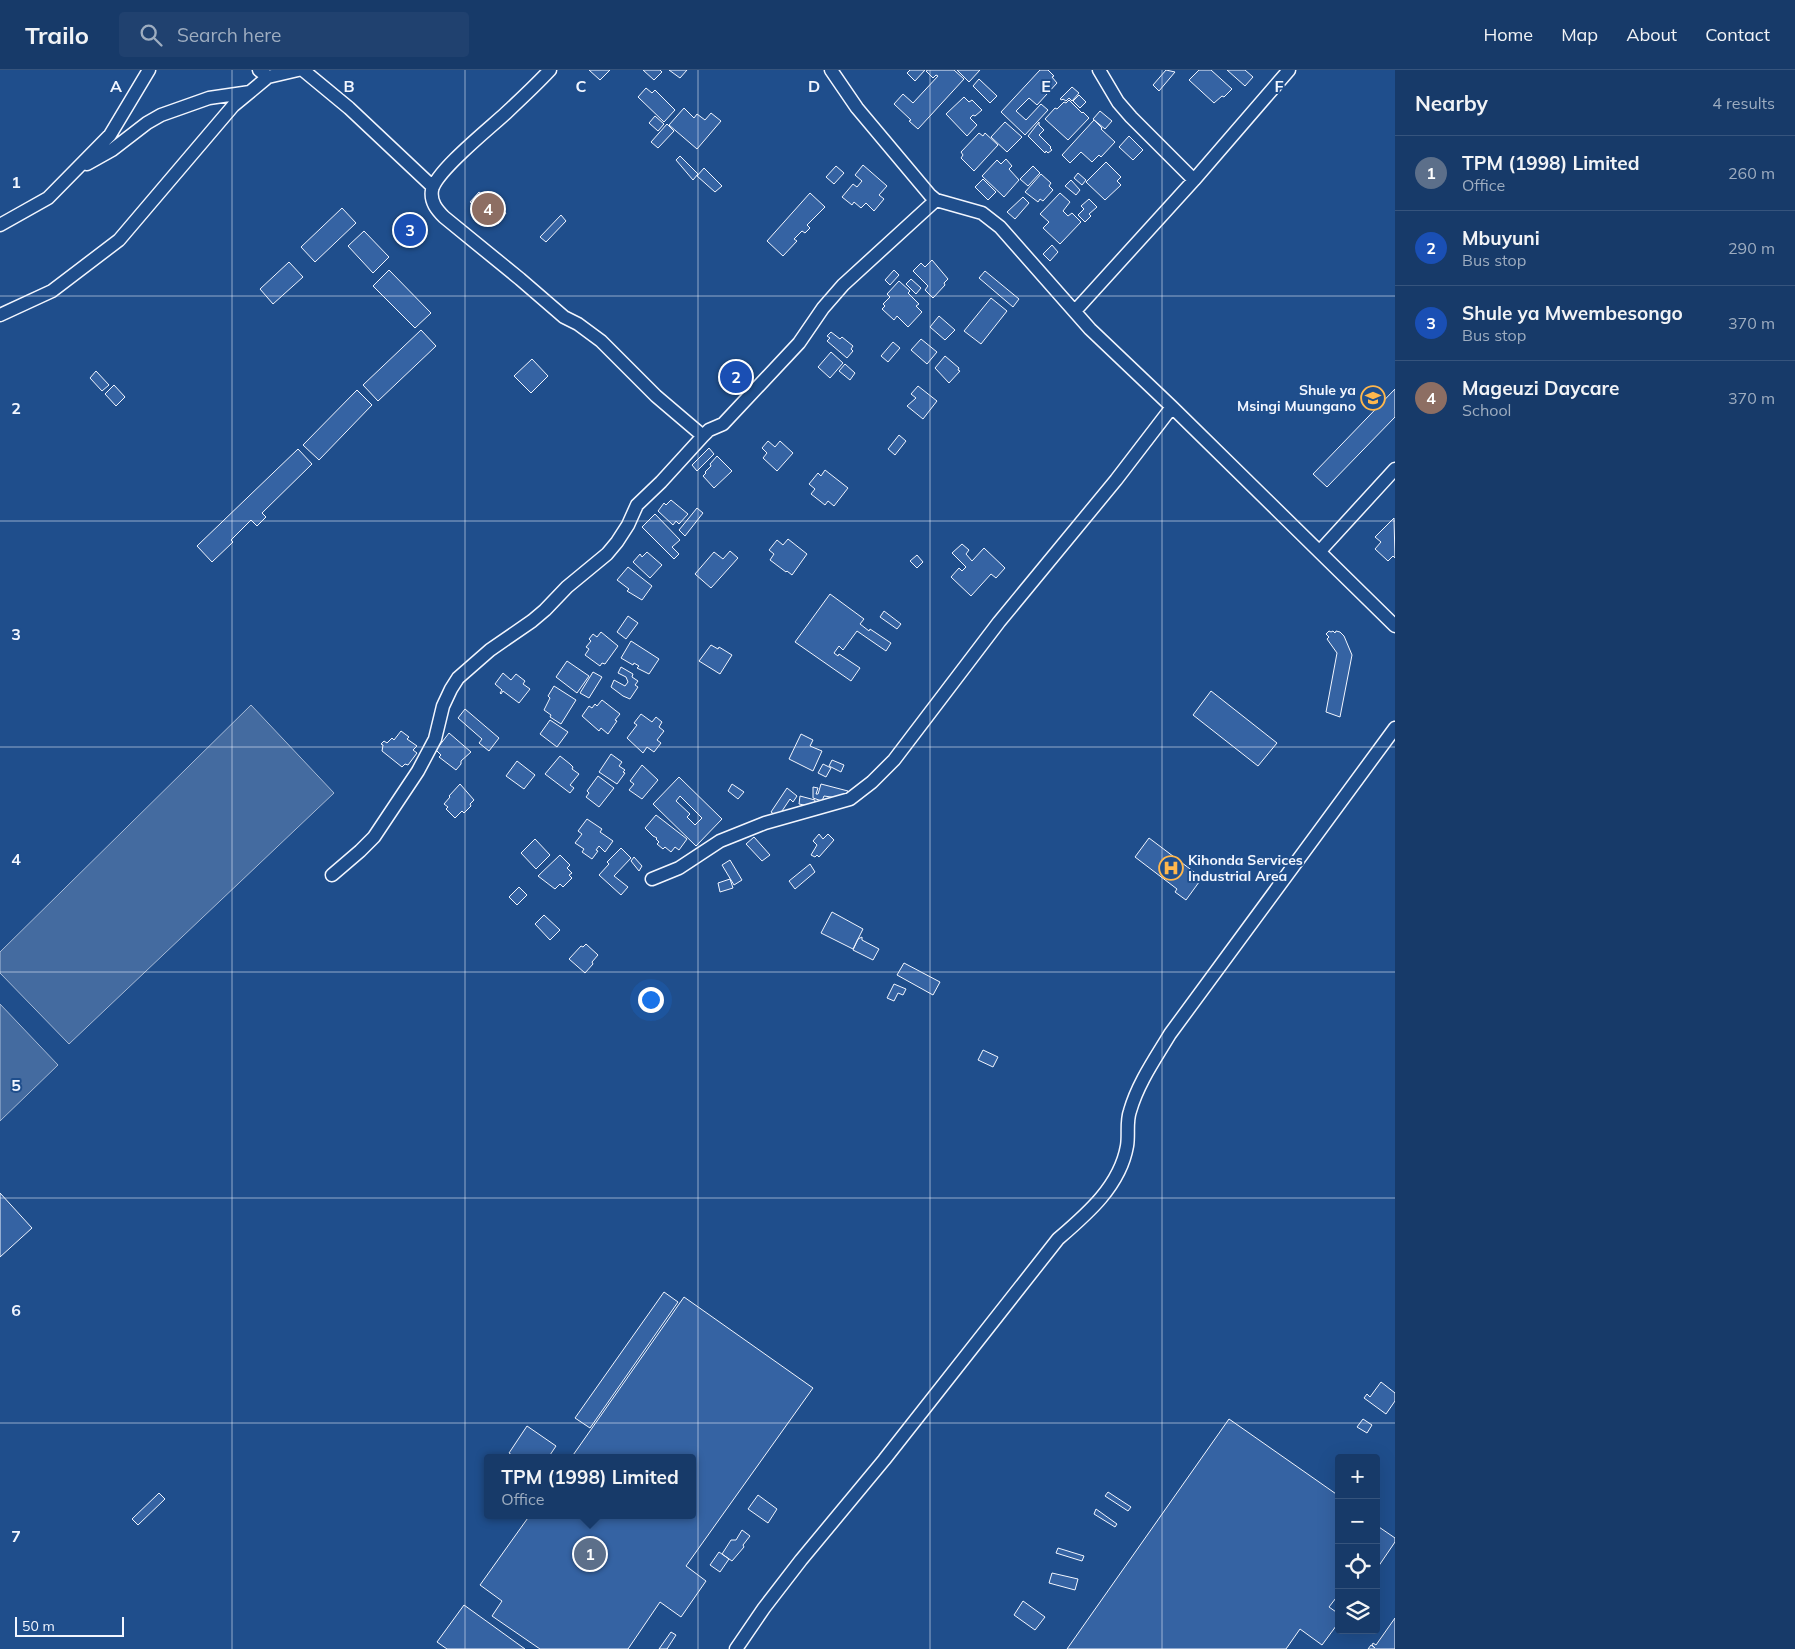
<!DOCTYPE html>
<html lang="en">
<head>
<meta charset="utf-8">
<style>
	:root { --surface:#173a69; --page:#20416f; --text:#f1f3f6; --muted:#9eadc0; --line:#36547d; --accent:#95b2f1 }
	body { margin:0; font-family:Mulish,sans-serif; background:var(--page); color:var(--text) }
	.controls { position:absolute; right:15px; bottom:15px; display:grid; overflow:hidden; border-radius:5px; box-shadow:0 5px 20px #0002 }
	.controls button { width:45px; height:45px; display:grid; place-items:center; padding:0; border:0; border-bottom:1px solid var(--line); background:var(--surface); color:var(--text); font:25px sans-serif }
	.scale { position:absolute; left:15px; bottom:12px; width:109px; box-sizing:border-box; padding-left:5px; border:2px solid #f2f6ff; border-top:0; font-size:14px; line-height:18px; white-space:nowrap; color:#f2f6ff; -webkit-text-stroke:4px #1f4e8c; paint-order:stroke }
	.you { position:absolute; left:650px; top:929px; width:18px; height:18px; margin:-12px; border:4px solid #fff; border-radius:50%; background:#1a73e8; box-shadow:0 0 0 8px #1a73e833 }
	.badge { display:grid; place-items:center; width:32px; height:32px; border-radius:50%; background:var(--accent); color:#fff; font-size:16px; font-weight:700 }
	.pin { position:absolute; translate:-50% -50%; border:2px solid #fff; box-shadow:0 1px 5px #0006 }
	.popup { position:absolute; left:484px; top:1384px; width:212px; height:65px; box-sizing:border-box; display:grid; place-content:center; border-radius:5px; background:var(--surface); filter:drop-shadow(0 1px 4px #0005); font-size:16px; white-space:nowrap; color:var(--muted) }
	.popup b { font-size:19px; color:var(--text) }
	.popup::after { content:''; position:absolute; left:50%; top:100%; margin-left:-10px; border:10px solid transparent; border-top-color:var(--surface) }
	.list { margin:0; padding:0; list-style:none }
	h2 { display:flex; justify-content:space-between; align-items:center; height:65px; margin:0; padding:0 20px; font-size:21px }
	h2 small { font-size:16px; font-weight:400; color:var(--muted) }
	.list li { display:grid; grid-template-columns:32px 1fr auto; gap:15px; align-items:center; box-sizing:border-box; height:75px; padding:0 20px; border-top:1px solid var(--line) }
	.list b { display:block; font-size:19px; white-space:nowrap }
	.list p { margin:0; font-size:16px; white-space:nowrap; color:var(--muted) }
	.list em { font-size:16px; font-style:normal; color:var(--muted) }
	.icon { flex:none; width:28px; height:28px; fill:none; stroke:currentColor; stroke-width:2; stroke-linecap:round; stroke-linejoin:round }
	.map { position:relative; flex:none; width:1395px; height:1579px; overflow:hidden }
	header { display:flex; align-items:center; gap:30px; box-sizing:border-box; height:70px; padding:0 25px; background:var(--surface); border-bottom:1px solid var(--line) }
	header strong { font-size:24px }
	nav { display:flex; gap:28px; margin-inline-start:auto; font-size:18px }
	.search { width:350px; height:45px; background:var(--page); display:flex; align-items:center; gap:12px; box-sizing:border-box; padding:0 18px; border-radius:5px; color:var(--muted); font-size:19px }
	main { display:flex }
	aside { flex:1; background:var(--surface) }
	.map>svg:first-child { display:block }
</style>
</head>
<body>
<header>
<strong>Trailo</strong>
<div class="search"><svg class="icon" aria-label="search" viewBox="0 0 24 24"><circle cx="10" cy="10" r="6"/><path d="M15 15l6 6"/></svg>Search here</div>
<nav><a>Home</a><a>Map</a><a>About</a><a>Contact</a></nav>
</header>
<main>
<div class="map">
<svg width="1395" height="1579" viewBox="0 0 1395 1579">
	<rect width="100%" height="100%" fill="#1f4e8c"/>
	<!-- water -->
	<path fill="#446ba0" stroke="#a8bbd7" d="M251,635L334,723L69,974L0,903V882Z
		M0,934L58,995L0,1051Z"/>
	<!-- building -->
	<path fill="#3563a3" stroke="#f2f6ff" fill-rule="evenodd" d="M589,0H610L600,10Z
		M643,0H660L662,2L654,10Z
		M669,0H687L680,8Z
		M910,0H925L915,11L907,3Z
		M928,0H954L964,9L918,59L909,51L911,50L894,34L903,24L913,33L938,6L936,5L933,8L926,1Z
		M957,0H980L969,12Z
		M1040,0H1048L1054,6L1052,7L1057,13L1037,35L1029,28L1016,41L1026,50L1041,34L1048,40L1025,65L1001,42Z
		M1166,0L1175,2L1159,21L1153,15Z
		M1199,0H1211L1232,19L1224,27L1222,26L1214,33L1189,10Z
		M1227,0H1245L1253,7L1245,16Z
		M979,9L997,26L990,33L973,16Z
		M1072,17L1079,23L1072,31L1069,28L1066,31L1063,29L1062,30L1060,29Z
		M646,18L652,23L655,20L675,40L664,52L638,27Z
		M1079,25L1086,32L1080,38L1073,31Z
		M964,27L969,32L972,30L982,40L975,46L973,45L970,48L977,55L967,66L946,44Z
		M1069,30L1082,43L1083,42L1089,48L1068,70L1045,49L1055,38L1057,39L1064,32L1066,33Z
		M684,38L694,48L697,44L705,50L711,43L721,51L697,79L669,55Z
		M1100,41L1112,51L1105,59L1093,49Z
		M655,46L664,54L658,61L649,53Z
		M1094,50L1102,58L1101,59L1115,72L1101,87L1099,85L1092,92L1081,82L1070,93L1062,85Z
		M1005,52L1022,67L1007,82L991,67Z
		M1039,52V55L1044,60L1039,65L1051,77L1050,78L1052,80L1048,83L1046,81L1045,83L1028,66Z
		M667,54L674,61L658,78L651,72Z
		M979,63L983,66L985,63L998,75L974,101L961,88L963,85L961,82Z
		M1129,66L1143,80L1133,90L1119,77Z
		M680,86L698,104L693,110L676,90Z
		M1006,89L1012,96L1009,99L1019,110L1004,127L982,106L997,90L1001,94Z
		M1106,92L1121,107L1117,111L1121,115L1105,130L1086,112Z
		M863,95L887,116L879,125L884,129L874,141L866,133L861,138L854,132L852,135L842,127L853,114L857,117L862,111L855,105Z
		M836,96L844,103L834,114L826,107Z
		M1033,96L1040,103L1028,116L1020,109Z
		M704,98L722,116L715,122L697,106Z
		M1078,103L1086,110L1082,115L1074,108Z
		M1041,104L1051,113L1049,116L1053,120L1043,131L1040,129L1038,132L1025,122Z
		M983,109L996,122L988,130L975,117Z
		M1071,110L1080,120L1076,125L1065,116Z
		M479,122L506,143L498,154L470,132Z
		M810,123L825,137L807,155L810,158L805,163L802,161L794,169L797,171L783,186L767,171Z
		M1060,123L1070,132L1063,141L1068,146L1072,143L1081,152L1060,174L1043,158L1049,152L1040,144Z
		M1023,127L1029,133L1015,149L1007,142Z
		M1089,129L1097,137L1089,144L1091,146L1085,152L1078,145L1084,139L1081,136Z
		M342,138L356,153L315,192L301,177Z
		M561,145L566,151L546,172L540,167Z
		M364,161L389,187L373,203L348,176Z
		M1052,175L1058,182L1050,191L1043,184Z
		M932,190L948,209L944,213L945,215L933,228L925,220L928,216L913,201L921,193L925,197Z
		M289,192L303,207L273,234L260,219Z
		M389,200L431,243L415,258L373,216Z
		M894,200L899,205L890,215L885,210Z
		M985,201L1019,229L1013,237L979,208Z
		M911,209L921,218L916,224L906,214Z
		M899,211L910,221L908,223L919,234L916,236L922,242L908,257L897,246L894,250L882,239L885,236L883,234L890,227L887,224Z
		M991,228L1007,241L981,274L964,261Z
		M939,246L955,260L945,270L930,257Z
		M421,260L436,276L378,331L363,315Z
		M831,262L840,269L842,267L853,276L851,279L853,281L847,288L827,271L830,268L827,266Z
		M921,269L937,282L927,294L911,280Z
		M893,272L900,278L888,292L881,286Z
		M831,282L843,293L830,308L818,297Z
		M945,286L959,298L958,300L960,301L949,313L935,298Z
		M532,289L548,306L531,323L514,306Z
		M845,294L855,303L850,310L839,301Z
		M96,301L109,315L102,321L90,308Z
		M114,315L125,327L116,336L105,324Z
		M918,316L937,331L923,349L907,336L916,328L911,324Z
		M1395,319V347L1327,417L1313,404Z
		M357,320L372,335L319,390L303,375Z
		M899,365L906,371L895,385L888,379Z
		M768,371L775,377L780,371L793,383L777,401L763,388L767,383L762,378Z
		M709,378L714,384L697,401L692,395Z
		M298,379L312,394L262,443L266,447L257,456L251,450L231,470L233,472L212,492L197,476Z
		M717,386L732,401L714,418L703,406L706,403L705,402L711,396L710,394Z
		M825,400L848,418L834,436L828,431L825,435L811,424L815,419L809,414L818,403L821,406Z
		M671,430L688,444L679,454L676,451L673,455L658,441L664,433L666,435Z
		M697,438L703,443L685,466L679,460Z
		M655,444L680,470L672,477L679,484L674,489L642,457Z
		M1394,448L1395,488L1393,486L1388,491L1375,479L1381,472L1375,467Z
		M788,469L807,484L792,505L787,501L786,502L770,490L774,484L769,480L777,470L783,475Z
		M962,474L969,480L966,484L972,491L984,478L1005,498L996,508L991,504L971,526L951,507L959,498L962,501L966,497L952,483Z
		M730,481L738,488L711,518L695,504L714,482L723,489Z
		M647,482L662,495L650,508L633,492L640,484L642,487Z
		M917,485L923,492L917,498L910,491Z
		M628,497L652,516L642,530L627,521L629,519L617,510Z
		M830,524L864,549L860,554L869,561L870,559L891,573L886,581L857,561L843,580L839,576L834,583L838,586L839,584L860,598L851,611L795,572Z
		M884,541L901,554L897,559L880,547Z
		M628,546L638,553L626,569L617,562Z
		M1329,561L1331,562L1333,561L1335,563L1336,561L1340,562L1344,566L1352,585L1340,647L1326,642L1337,583L1327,569L1329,567L1326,564Z
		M601,562L618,576L605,594L602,593L600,596L585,585L589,579L586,577L591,571L589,569L593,564L597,567Z
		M631,571L659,589L649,604L637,598L639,596L634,593L633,595L621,588Z
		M711,575L718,579L719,577L732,585L720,604L699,591Z
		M567,591L589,606L577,623L556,607Z
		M621,597L633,604L632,607L638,611L635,615L638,617L630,629L623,626L611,617L614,610L625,616L628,612L626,607L618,603Z
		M593,602L602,607L589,628L580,623Z
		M503,603L511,610L516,604L525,611L523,614L530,619L519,633L503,621L501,624L500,623L502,620L495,614Z
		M554,616L576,630L561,654L550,647L551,645L544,640L550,628L548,626Z
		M1211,621L1277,673L1258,696L1193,645Z
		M602,630L620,644L615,650L617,651L608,664L601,658L599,661L582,646L589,636L592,638L595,634L597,636Z
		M465,639L499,668L489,681L479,673L482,669L458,648Z
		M641,644L652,652L656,647L662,652L659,657L664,661L657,670L661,673L654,682L647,677L643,683L627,668L637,655L634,653Z
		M550,650L568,662L557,677L540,664Z
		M401,661L409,667L407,669L417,676L413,680L417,683L408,695L405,694L402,697L382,681L383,675L381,674L384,671L387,673L392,668L394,670Z
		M449,663L471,682L461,691V694L456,700L439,687L441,685L436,680Z
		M801,664L813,670L810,676L822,681L813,701L789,689Z
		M611,684L622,692L619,696L625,700L623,702L625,703L617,714L599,702Z
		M560,686L570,694L573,697L572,699L579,704L570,715L574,718L570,723L545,704Z
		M832,690L844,695L841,702L829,696Z
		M517,691L535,705L524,719L506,706Z
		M823,694L831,698L826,707L818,703Z
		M642,695L658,710L642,729L629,720L634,714L630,711Z
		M598,706L614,718L599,737L586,727L589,723L587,721Z
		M679,707L722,749L696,776L653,734ZM680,726L702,748L695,755L687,747L690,744L676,731Z
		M460,714L474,730L470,734L471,736L464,743L462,741L455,748L446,739L448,737L444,734L450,727L449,726Z
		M732,714L744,722L738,729L728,721Z
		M821,714L848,721L845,729L824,726L822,731L813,728V717L818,718L816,724H818Z
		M787,718L797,726L793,732L790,729L778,747L771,742Z
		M800,726L815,730L814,737L799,734Z
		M656,745L687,769L679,780L675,777L671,782L665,777L663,779L657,774L659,772L656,769L657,768L653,766L645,758Z
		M587,749L602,759L600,762L613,771L605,782L599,776L596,780L598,781L592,789L582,782L584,779L575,773L582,764L578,761Z
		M819,764L823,769L828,764L834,770L819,787L817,785L815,787L811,785L817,775L813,771Z
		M754,767L770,785L762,791L746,774Z
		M1149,768L1202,808L1186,830L1175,822L1177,819L1135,787Z
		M535,769L550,785L536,799L521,783Z
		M621,778L631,788L614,806L628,817L621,825L599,805L609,794L607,792Z
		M560,785L570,795L567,798L572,803L569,805L572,808L563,817L560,814L555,819L538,806Z
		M634,787L642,796L639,801L631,791Z
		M730,790L742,810L734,815L722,795Z
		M810,794L815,802L795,819L789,811Z
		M730,809L733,818L720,822L718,813Z
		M519,817L527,825L517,835L509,827Z
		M832,842L863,859L853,879L821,863Z
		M544,845L560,860L550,870L535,854Z
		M862,867V870L879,879L873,890L853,880L858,869Z
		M586,874L598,885L592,892L593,894L585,903L569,889L581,876L583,877Z
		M904,893L940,912L933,925L897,905Z
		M894,914L906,919L903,925L898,923L894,931L887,928Z
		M983,980L998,987L993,997L978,990Z
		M0,1123L32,1158L0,1187Z
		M664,1222L678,1232L590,1358L575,1348Z
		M684,1227L813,1318L686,1496L706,1511L681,1547L660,1532L628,1579H540L492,1546L502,1531L480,1515L530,1445H692V1388H571Z
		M1381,1312L1395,1323V1331L1386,1344L1364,1328L1367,1324L1370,1327Z
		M1229,1349L1339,1426V1524L1329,1537L1339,1544V1552L1322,1575L1300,1559L1286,1579H1067Z
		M1363,1349L1372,1355L1367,1363L1357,1357Z
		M527,1356L556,1376L548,1388H516L509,1383Z
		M1108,1422L1131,1437L1128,1441L1105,1426Z
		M159,1423L165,1429L138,1455L132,1449Z
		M758,1425L777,1439L768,1453L748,1439Z
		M1096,1439L1117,1454L1115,1457L1094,1444Z
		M1376,1455L1395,1468V1472L1378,1497L1376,1496Z
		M742,1460L750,1466L743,1475L744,1477L732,1491L722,1484L731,1470H736Z
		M1058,1478L1084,1486L1082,1491L1056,1483Z
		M719,1482L729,1489L720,1502L710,1495Z
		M1052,1503L1078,1509L1075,1520L1049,1513Z
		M1023,1531L1045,1547L1035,1560L1014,1545Z
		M464,1535L525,1579H447L437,1572Z
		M1395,1548V1579H1368L1371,1575L1375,1578L1372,1575L1373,1573L1376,1575Z
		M671,1562L676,1565L667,1579H659Z"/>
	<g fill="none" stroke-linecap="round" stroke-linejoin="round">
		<!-- street casing -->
		<g stroke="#f2f6ff" stroke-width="15">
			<path id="street" d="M259,0L268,7L298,0
				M303,0L349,38L433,117
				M550,0C536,15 521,29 506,43C490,58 436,101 432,120C430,132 437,140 444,147L520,209L564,247L578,254L601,271L656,326L703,366L709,360L723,354L799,273L823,238L843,215L936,130
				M831,0L857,38L930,125L936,130L982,143L1000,157L1090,259L1172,337L1395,556
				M1099,0L1118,32L1131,47L1194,110
				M87,94L112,80L147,53L161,45L209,28L250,22
				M0,155L48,128L110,65L149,0
				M1075,241L1194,110L1289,0
				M0,245L52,221L119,170L233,36L268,7
				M1320,481L1395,399
				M332,805L360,781L374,767L418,701L435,669L443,636L451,619L458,608L490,580L532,551L545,540L567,517L607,484L617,472L628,455L637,435L661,412L703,366
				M652,809L679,798L720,771L765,753L850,729L872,712L894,690L999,552L1116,410L1172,337
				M736,1579L764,1538L801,1490L884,1390L1058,1169C1087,1144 1120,1116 1127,1076C1129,1065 1126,1052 1130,1041C1138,1013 1155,989 1170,964L1395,658"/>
		</g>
		<!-- street -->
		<use href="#street" stroke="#1f4e8c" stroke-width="12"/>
	</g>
	<!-- grid -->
	<path fill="none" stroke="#f2f6ff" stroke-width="1" stroke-opacity="0.55" d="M232,0V1579M465,0V1579M698,0V1579M930,0V1579M1162,0V1579M0,226H1395M0,451H1395M0,677H1395M0,902H1395M0,1128H1395M0,1353H1395"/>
	<!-- icons -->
	<defs>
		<g id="school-ring" transform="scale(1.25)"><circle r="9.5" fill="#1f4e8c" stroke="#ffb74d" stroke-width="1.5"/><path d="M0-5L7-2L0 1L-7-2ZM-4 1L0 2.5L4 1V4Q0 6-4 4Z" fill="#ffb74d"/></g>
		<g id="hospital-ring" transform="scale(1.25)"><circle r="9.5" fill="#1f4e8c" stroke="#ffb74d" stroke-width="1.5"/><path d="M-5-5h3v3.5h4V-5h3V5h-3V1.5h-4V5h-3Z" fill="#ffb74d"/></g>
	</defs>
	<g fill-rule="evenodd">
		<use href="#school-ring" x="1373" y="328"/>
		<use href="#hospital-ring" x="1171" y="798"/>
	</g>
	<g text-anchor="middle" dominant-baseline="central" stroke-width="4" stroke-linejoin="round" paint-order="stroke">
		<!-- poi labels -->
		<g font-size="14" font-weight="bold" fill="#f2f6ff" stroke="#1f4e8c" text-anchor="end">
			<text x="1356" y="320">Shule ya<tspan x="1356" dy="16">Msingi Muungano</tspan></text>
			<text x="1188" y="790" text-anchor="start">Kihonda Services<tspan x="1188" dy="16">Industrial Area</tspan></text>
		</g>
	</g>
	<g font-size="16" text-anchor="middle" font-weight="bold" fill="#f2f6ff" stroke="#1f4e8c" stroke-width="4" stroke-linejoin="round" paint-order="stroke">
		<text x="116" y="22">A</text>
		<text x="349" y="22">B</text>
		<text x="581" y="22">C</text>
		<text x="814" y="22">D</text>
		<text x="1046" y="22">E</text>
		<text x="1279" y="22">F</text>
		<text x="16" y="118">1</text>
		<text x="16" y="344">2</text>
		<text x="16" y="570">3</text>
		<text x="16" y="795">4</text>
		<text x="16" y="1021">5</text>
		<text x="16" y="1246">6</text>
		<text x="16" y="1472">7</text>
	</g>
</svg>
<div class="controls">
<button>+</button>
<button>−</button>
<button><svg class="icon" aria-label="locate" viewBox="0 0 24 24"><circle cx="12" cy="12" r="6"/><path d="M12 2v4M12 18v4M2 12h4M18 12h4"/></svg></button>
<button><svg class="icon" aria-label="layers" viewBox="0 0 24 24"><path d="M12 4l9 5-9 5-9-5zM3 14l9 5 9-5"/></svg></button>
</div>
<div class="scale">50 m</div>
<div class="you"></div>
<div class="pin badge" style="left:590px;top:1484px;background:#5c6f8a">1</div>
<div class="popup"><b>TPM (1998) Limited</b>Office</div>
<div class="pin badge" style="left:736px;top:307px;background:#1a4fb4">2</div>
<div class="pin badge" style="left:410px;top:160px;background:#1a4fb4">3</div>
<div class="pin badge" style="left:488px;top:139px;background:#8d6e63">4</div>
</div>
<aside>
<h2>Nearby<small>4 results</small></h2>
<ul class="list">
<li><span class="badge" style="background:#5c6f8a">1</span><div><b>TPM (1998) Limited</b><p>Office</p></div><em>260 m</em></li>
<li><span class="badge" style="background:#1a4fb4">2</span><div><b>Mbuyuni</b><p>Bus stop</p></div><em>290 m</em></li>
<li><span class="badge" style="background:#1a4fb4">3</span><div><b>Shule ya Mwembesongo</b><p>Bus stop</p></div><em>370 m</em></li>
<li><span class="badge" style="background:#8d6e63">4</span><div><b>Mageuzi Daycare</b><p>School</p></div><em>370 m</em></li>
</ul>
</aside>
</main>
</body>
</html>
